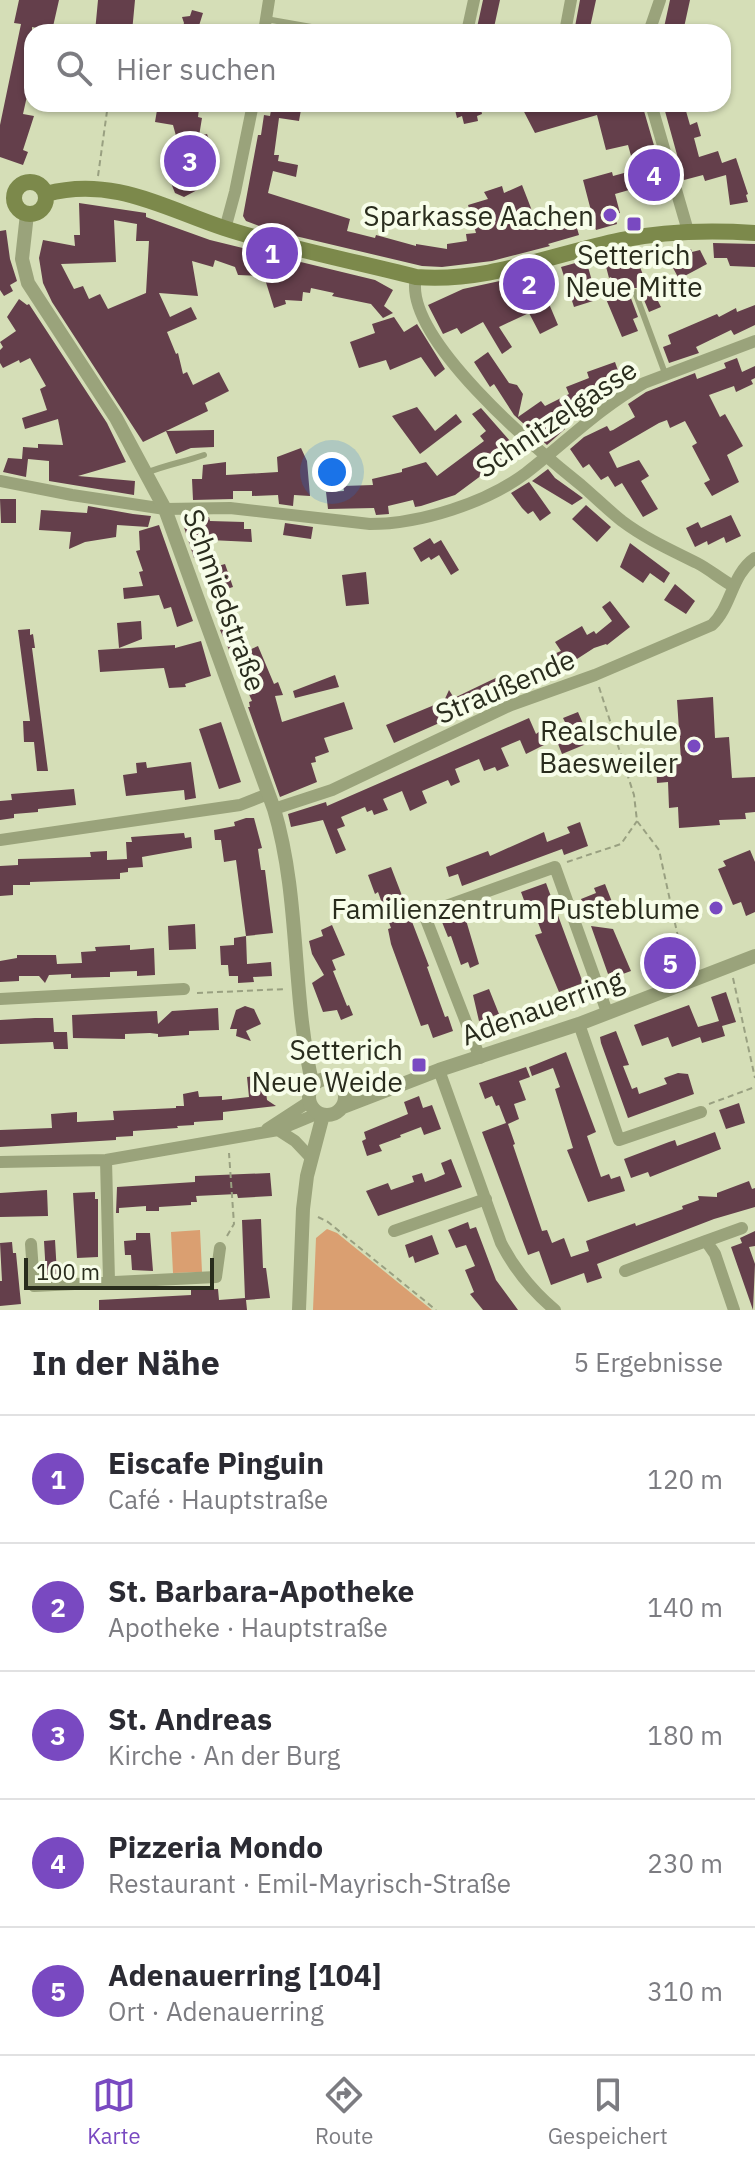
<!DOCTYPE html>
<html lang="de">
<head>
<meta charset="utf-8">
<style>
	:root { --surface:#fff; --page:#f7f7f7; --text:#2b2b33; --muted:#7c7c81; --line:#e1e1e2; --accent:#7949c1 }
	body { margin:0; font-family:"IBM Plex Sans",sans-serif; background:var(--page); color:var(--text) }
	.scale { position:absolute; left:24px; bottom:20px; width:190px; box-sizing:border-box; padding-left:8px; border:4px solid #292c1d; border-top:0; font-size:22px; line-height:28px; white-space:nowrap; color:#292c1d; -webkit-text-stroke:6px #f7fde9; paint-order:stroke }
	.you { position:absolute; left:332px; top:472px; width:28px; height:28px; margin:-20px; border:6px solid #fff; border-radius:50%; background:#1a73e8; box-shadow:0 0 0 12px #1a73e833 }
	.badge { display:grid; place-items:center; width:52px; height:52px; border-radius:50%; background:var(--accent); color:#fff; font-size:26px; font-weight:700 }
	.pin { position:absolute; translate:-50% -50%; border:4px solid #fff; box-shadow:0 2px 8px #0006 }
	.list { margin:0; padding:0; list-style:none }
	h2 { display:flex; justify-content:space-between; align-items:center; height:104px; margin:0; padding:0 32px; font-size:34px }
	h2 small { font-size:26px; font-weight:400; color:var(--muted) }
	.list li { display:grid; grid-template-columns:52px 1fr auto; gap:24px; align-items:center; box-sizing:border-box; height:128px; padding:0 32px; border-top:2px solid var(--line) }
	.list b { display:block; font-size:30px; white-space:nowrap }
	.list p { margin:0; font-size:26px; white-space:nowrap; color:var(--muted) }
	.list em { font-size:26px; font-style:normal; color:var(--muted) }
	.icon { flex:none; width:44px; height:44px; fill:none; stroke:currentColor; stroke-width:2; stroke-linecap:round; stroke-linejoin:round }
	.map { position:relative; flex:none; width:755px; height:1310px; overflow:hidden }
	.search { position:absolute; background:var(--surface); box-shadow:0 2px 6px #0004; left:24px; right:24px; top:24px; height:88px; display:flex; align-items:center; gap:20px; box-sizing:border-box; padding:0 28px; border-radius:24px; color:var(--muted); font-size:30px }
	.sheet { height:744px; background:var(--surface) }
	nav { display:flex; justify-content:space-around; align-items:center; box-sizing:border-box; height:112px; border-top:2px solid var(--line); background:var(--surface); font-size:22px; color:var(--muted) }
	nav a { display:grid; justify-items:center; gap:4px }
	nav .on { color:var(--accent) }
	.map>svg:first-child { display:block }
</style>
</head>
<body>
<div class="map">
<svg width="755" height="1310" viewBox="0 0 755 1310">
	<rect width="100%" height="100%" fill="#d5deb7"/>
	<!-- green -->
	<path fill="#da9f71" d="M327,1229L337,1233L432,1310H313L316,1238Z
		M200,1230L202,1272L173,1273L171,1232Z"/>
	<!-- building -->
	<path fill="#643f4b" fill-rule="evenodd" d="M19,0H59L52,31L32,27V87H29L23,114L34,116L23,150L28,152L23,165L0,157V125L21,24L14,23Z
		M98,0H135L132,32H95Z
		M483,0H500L493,32H476Z
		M580,0H596L589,32H574Z
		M670,0H690L683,32H663Z
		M192,10L203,13L197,32H181L184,23L182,17L190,16Z
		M158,104L199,109L198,117L202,118L199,136L207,134L213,151L214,165L210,178L201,188L184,197L175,193L169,178L168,157L178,143L173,125L155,122Z
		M272,104H302L299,121L279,118L274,155H279L278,161L298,165L296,177L273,171L268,193L350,219L347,231L375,238L376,235L416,246V244L447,249V244L467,241L466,234L476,233L468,205L488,199L484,192L502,186L504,193L522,185L536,221L572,211L579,235L548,244L550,246L492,261L442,267L422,266L270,230L246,221L243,216L258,135H261L264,115L270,116Z
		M460,104H480L482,114L477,116L478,121L464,124L462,116L457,118L454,106Z
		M520,104H642L664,180L615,194L620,213L614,214L617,224L596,230L583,180L612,172L613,176L635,170L628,145L606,150L597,115L535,133Z
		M663,104H684L690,125L697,122L701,136L694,138L699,157L718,151L722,163L736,158L748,194L746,195L748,202L730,205L726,175L705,181L703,175L684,180Z
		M79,203L146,213V217L210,240L375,280L393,290L384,306L393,313L383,318L371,304L332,296L334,293L311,288L310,293L303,292L302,301L285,300L286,304L274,308L264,276L238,275L235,267L215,260L213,267L192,261L198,296L159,293L170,317L191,307L197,319L167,332L176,354L178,353L183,374L187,372L193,385L219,372L229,391L205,403L208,411L166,431L214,430V447L191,448L176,454L166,431L143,442L52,302L43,283L39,258L43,240L75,246L74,235H80ZM114,220L137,224L136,241H149L146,293L108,309L100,294L89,299L83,286L74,289L61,264L116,262Z
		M6,230L10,259L17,281L10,285L13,291L4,296L0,290V231Z
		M713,243L755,244V267L730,266L727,258H714Z
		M633,249L652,298L656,297L661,307L649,312L639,288H631L629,293L638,317L633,319L638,331L622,337L606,299L618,293L611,277L609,278L603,255Z
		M691,249L692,252L700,250L707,264L679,279L672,266L683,260L681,254Z
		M586,260L592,281L588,282L593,301L574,307L561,267Z
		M536,273L558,325L540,334L529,313L499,327L512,347L502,354L483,322L461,334L457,328L443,334L428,305L463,289Z
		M19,299L27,305L29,304L107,423L126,462L78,476L135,481L134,495L49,481V461L28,459L26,477L3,472L8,458L22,459L23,447L38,448V444L63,445L58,419L25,429L22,418L47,410L40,389L46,386L30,358L20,363L19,360L3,368L0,363V350L3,347L0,342L16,331L7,317Z
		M755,305V325L734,335L731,330L696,347L699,353L669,363L663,347L671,344L668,335L717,314L719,317L736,308L737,312Z
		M394,317L404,332L417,324L445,369L435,377L421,357L390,370L386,360L359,368L350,342L375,333L372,324Z
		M488,352L509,383L517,385L523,394L518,417L541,401L545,406L569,394L566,387L589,378L587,372L615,362L622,382L599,391L600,395L556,416L565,429L547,445L514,415L494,384L490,387L474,362Z
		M737,358L742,372L755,366V378L751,380L753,384L736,392L734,386L709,395L720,417L725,414L743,446L727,455L739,482L712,496L704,483L710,480L692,446L697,443L685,421L670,428L667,420L659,423L609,452L617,468L639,460L649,476L641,481L658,509L643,517L622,483L615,487L608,476L601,480L589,464L583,468L570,449L584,437L607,426L610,431L613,430L635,417L628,404L646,392L695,373L697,379L726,368L724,363Z
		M417,407L435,431L456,414L462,422L420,454L392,416Z
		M481,408L517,449L455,495L421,506L415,507L413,500L388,506L389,514L376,515L374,508L328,509L326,492L344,491L343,486L373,485L372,479L402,472V469L426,462L437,476L484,441L480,436L486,431L472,414Z
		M301,448L307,461L310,496L294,495L293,506L279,504L278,495L252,496V491H233V499L193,500L192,479H202L203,465L226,462V475L278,472L277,457Z
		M548,469L555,478L583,498L572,505L532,481Z
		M529,482L551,513L540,521L533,511L528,514L522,508L511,493Z
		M0,499H16V523H1Z
		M586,505L611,527L597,542L572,519Z
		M88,506L133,514L151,516L148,527L117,525L116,537L85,542L69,549L71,532L39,530L41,510L87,513Z
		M731,515L741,536L726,543L724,537L708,545L707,541L695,547L686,528L698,522L701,528Z
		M209,517L210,521L244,522V529H251L252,542L210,540L212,552L194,558L181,518Z
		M285,523L313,527L311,539L283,535Z
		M159,525L193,621L177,627L171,607L164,609L159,595L124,599L123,588L143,586L139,572L143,571L136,551L140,550L139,531Z
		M430,538L434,544L441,540L459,570L451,575L439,555L431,560L429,557L421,562L413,548Z
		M630,543L670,573L664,583L650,573L643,583L620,567Z
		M225,564L233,587L214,593L208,576L213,575L211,568Z
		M366,572L369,604L346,606L342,575Z
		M675,584L695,601L686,614L664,600Z
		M610,601L630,627L607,645L606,644L594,648L563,668L554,654L561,651L555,642L582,626L587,635L594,631L596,634L612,621L602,607Z
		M141,621L142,639L119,648L117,623Z
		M237,624L249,650L258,646L274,684L278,682L283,695L275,696L282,722L344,702L353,729L324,738L329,752L315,757L316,762L311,763L317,782L280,797L248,707H250L249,702L252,701L220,630Z
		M30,629V635L33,634L35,648H32L48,771H37L34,742H24L23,721H30L18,630Z
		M201,641L211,676L185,684L186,687L169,688L164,668L100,672L98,650L175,645V648Z
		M506,673L510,683L501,686L505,694L394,743L386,725L444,701L449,690L454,698Z
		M335,675L339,687L295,698L293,691Z
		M713,697L715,738L729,737L732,778L755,777V812L745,813L746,819L719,820L720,825L679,828L678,807L669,808L668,782L657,783L656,761L681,760L677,700Z
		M578,712L591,742L562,754L556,739L566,735L564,732L569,730L563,718Z
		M529,718L536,734L540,731L546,744L526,754L520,740L501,748L509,766L497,771L495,767L484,771L479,759L455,769L460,782L451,786L448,780L422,791L427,803L410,811L402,791L383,799L388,810L374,815L372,810L367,812L365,807L341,817L345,826L337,829L346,850L336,854L323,820L291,827L288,814L326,802L327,806Z
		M221,722L241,782L219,789L199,729Z
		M146,762L147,768L191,762L196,798L185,800L184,790L126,796L123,775L137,773L136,763Z
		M74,789L76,805L38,809V812L14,814V818L0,820V801L12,800L11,794Z
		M246,818H254L262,848L258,849L261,870H265L273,933L246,936L236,860L224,862L221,840H215L214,830L235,826L234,822Z
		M580,822L588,846L564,855L562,849L462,886L458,874L449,877L446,867L488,851L490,856L544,832L547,842L570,833L567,827Z
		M184,833L185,838L191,837L192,848L142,857L143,867L128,868V872L120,873V879L30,882V885H13V895L0,896V866L18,865V859L91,857L90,852L107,851V860L127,859L126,842H132L131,837Z
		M750,850L755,862V912L746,916L741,902L733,905L718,869L726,866L723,861Z
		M391,867L429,966L427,967L445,1017L448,1016L453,1031L433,1038L428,1024L421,1026L391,944L388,929L391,928L378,892L375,894L368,875Z
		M546,883L583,983L559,992L535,935L542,933L534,912L529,914L521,892Z
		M605,884L616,912L589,922L581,899L596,893L594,888Z
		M463,910L479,964L470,968L468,962L461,965L451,936L448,937L442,922L453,917L452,914Z
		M195,924L196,949L169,950L168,926Z
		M332,925L345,955L332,960L336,970L333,971L347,1006L349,1005L353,1015L341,1020L337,1010L323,1012L312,983L324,975L312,954L309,941L323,936L321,930Z
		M591,926L613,929L631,971L620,975L618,970L608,974Z
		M246,936L247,964L271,962L272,976L253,977L254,982L238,983V976H229L228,965H221L220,946L234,945V938Z
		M130,945V950L154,948L155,975L137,976V971L110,972V977H105L71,978V974L49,975L45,983L39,976H19V981L0,982V961L17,958V955H56L57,964L82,963L81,952L96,951L95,947Z
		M489,989L499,1014L479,1021L473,995Z
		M726,992L736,1022L722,1026L725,1036L702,1043L700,1037L672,1047L668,1037L642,1046L634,1025L689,1005L698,1027L719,1021L711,997Z
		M245,1006L254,1009L261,1024L246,1031L251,1041L236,1036L237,1029H230L236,1010Z
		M218,1008L219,1030L189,1031V1035L158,1037V1034L150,1033L125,1034V1039L73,1038L72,1015L157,1011L158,1024L172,1011Z
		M35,1018H53L54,1032H67L68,1049H54L53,1042L0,1044V1020Z
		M616,1031L629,1065L623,1066L632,1089L637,1087L639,1094L667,1084L664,1078L678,1073L688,1074L694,1094L628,1118L601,1043L600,1037Z
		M566,1052L596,1132L587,1136L601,1177L609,1174L611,1179L620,1176L625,1191L588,1202L567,1150L573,1148L555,1089L560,1087L553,1068L532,1076L529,1067Z
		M526,1067L530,1077L519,1081L526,1100L514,1104L519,1119L508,1124L515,1144L513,1145L542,1231L547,1230L552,1243L564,1238L571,1257L589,1251L586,1241L635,1223L636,1226L683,1209L682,1206L699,1200L698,1196L717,1197V1193L749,1181L752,1189L755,1188V1207L714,1219L597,1264L602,1278L587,1283L584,1273L551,1285L539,1251L528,1255L482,1132L506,1123L499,1105L496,1106L492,1096L485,1099L479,1083Z
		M264,1075L267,1100L276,1106L223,1112V1120L194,1122V1125L177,1126L178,1128L133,1131V1136L116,1137V1140L0,1147V1130L52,1128L51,1114L77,1112V1122L114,1120L113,1111L176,1108V1106H184L183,1094L198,1091L199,1097L222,1096V1100L249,1097L247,1077Z
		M419,1096L423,1108L432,1105L441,1129L424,1135L421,1127L400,1135L401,1137L379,1145L382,1151L367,1156L362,1141L366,1139L364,1132L408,1114L404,1102Z
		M739,1103L745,1123L726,1129L719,1110Z
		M715,1132L721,1149L650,1177L648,1172L631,1178L624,1159L669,1142L675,1140L677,1146Z
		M451,1159L462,1187L378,1216L366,1191L388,1183L391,1190L414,1182L412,1176L422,1173L425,1182L436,1178L445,1174L441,1163Z
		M270,1173L272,1196L238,1198L237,1194L196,1196L197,1202H191V1205L159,1207V1211H146V1206L119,1208V1213H116L117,1187L195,1182V1176Z
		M47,1190L48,1216L0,1217V1193Z
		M95,1192V1199H98V1257L77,1258L73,1193Z
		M261,1219L263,1268H266L270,1298L246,1300L247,1310H99V1300L191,1295V1290L218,1289L219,1300L245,1298L242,1220Z
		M468,1222L470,1229L476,1227L496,1280L518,1310H483L470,1294L474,1292L465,1270L475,1266L466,1245L456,1248L448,1230Z
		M755,1231V1246L749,1247L755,1264L753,1310L731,1247L742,1243L740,1238Z
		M136,1233H150L153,1271L132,1270L131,1255H125L124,1241L136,1240Z
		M432,1235L439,1254L415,1263L413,1256L409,1258L405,1245Z
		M55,1240L57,1274L46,1275L44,1241Z
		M12,1242L13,1253H16L21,1304L0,1306V1281H2L0,1243Z"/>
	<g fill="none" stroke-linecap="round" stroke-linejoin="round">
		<!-- path -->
		<path stroke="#99a081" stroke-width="2" stroke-dasharray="6 4" stroke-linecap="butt" d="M98,176L108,104
			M599,687L634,795L637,821L659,850L685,969
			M567,862L621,844L637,821
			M733,978L755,1078
			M197,993L286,989
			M709,1104L755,1087
			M318,1217L328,1222L436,1310
			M227,1236L234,1224L229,1153"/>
		<!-- service -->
		<path stroke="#9aa37b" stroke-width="6" d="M266,19L317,28
			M635,292L666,376
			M146,473C165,465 184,462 204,455"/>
		<!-- minor -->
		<path stroke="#9aa37b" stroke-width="12" d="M264,32L269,0
			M467,32L474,0
			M565,32L571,0
			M649,32L660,0
			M651,104L688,231
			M225,229L235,192L253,104
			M416,277C402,337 537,450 581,485C595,497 608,510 622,521C646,539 671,550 697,563C709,569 720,579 733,586
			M0,481L72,495L165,509L230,508L370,524C420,524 486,503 526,473C566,442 599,408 644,383L755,341
			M274,809L332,790L511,705L595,675L712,625C732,606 731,575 755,558
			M0,840L240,805L268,794
			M0,999L184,989
			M579,1024L619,1140L701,1112
			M480,1058L424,914L555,867L607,1012
			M439,1070L501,1243C515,1270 531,1290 555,1310
			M267,1129L310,1101
			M278,1130L295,1141L312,1159
			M106,1160L109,1281
			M0,1162L106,1160L278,1130L319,1113
			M394,1231L486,1199
			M706,1241L742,1228
			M31,1244L34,1286L216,1277L220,1248
			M625,1271L706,1241L715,1254L734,1310"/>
		<!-- tertiary -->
		<path stroke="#9aa37b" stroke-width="14" d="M27,214L22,259L28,283L116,418L165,509L274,809C301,899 291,995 313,1086
			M309 1097a18 18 0 1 1 36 0a18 18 0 1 1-36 0Z
			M343,1107L439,1070L579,1024L755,956
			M299,1310L303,1209L307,1176L323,1115"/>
		<!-- secondary -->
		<path stroke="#7c894b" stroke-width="16" d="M14 198a16 16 0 1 1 32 0a16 16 0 1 1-32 0Z
			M46,194C112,176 164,208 224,228C285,248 354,261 416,277C486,283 553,254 621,240C665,231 710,230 755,233"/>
	</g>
	<!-- markers -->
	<g fill="#7949c1" stroke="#f7fde9" stroke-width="3">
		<circle cx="610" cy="215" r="8"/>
		<rect x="626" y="216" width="16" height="16" rx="4"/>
		<circle cx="694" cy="746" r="8"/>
		<circle cx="716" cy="908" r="8"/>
		<rect x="411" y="1057" width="16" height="16" rx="4"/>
	</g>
	<g text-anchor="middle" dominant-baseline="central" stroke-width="8" stroke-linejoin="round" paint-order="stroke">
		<!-- poi labels -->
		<g font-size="28" fill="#292c1d" stroke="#f7fde9" text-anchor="end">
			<text x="594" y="215">Sparkasse Aachen</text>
			<text x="634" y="254" text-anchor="middle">Setterich<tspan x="634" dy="32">Neue Mitte</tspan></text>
			<text x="678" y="730">Realschule<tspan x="678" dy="32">Baesweiler</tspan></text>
			<text x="700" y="908">Familienzentrum Pusteblume</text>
			<text x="403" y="1049">Setterich<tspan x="403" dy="32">Neue Weide</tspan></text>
		</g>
		<!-- street labels -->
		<g font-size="28" fill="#292c1d" stroke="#f7fde9">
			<text transform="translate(556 418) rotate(-34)">Schnitzelgasse</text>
			<text transform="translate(225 600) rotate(70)">Schmiedstraße</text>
			<text transform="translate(505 686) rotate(-23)">Straußende</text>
			<text transform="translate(542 1007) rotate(-20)">Adenauerring</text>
		</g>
	</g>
</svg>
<div class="scale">100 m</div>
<div class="you"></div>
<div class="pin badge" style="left:272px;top:253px">1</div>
<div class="pin badge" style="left:529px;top:284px">2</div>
<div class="pin badge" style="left:190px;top:161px">3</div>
<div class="pin badge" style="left:654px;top:175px">4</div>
<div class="pin badge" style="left:670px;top:963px">5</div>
<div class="search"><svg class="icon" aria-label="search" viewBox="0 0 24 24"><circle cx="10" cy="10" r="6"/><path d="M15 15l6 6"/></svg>Hier suchen</div>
</div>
<section class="sheet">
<h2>In der Nähe<small>5 Ergebnisse</small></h2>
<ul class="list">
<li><span class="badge">1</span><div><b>Eiscafe Pinguin</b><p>Café · Hauptstraße</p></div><em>120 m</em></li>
<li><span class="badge">2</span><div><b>St. Barbara-Apotheke</b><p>Apotheke · Hauptstraße</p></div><em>140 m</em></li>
<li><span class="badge">3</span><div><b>St. Andreas</b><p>Kirche · An der Burg</p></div><em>180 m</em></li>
<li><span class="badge">4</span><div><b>Pizzeria Mondo</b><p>Restaurant · Emil-Mayrisch-Straße</p></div><em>230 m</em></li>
<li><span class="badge">5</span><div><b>Adenauerring [104]</b><p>Ort · Adenauerring</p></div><em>310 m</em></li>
</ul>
</section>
<nav>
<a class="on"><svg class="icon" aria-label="map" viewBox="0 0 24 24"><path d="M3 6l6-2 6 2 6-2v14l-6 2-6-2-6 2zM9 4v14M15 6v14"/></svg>Karte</a>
<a><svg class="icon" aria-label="directions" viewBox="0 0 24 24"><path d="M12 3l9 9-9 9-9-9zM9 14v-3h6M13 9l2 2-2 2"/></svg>Route</a>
<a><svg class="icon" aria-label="saved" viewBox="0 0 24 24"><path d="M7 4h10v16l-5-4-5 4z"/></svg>Gespeichert</a>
</nav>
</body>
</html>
